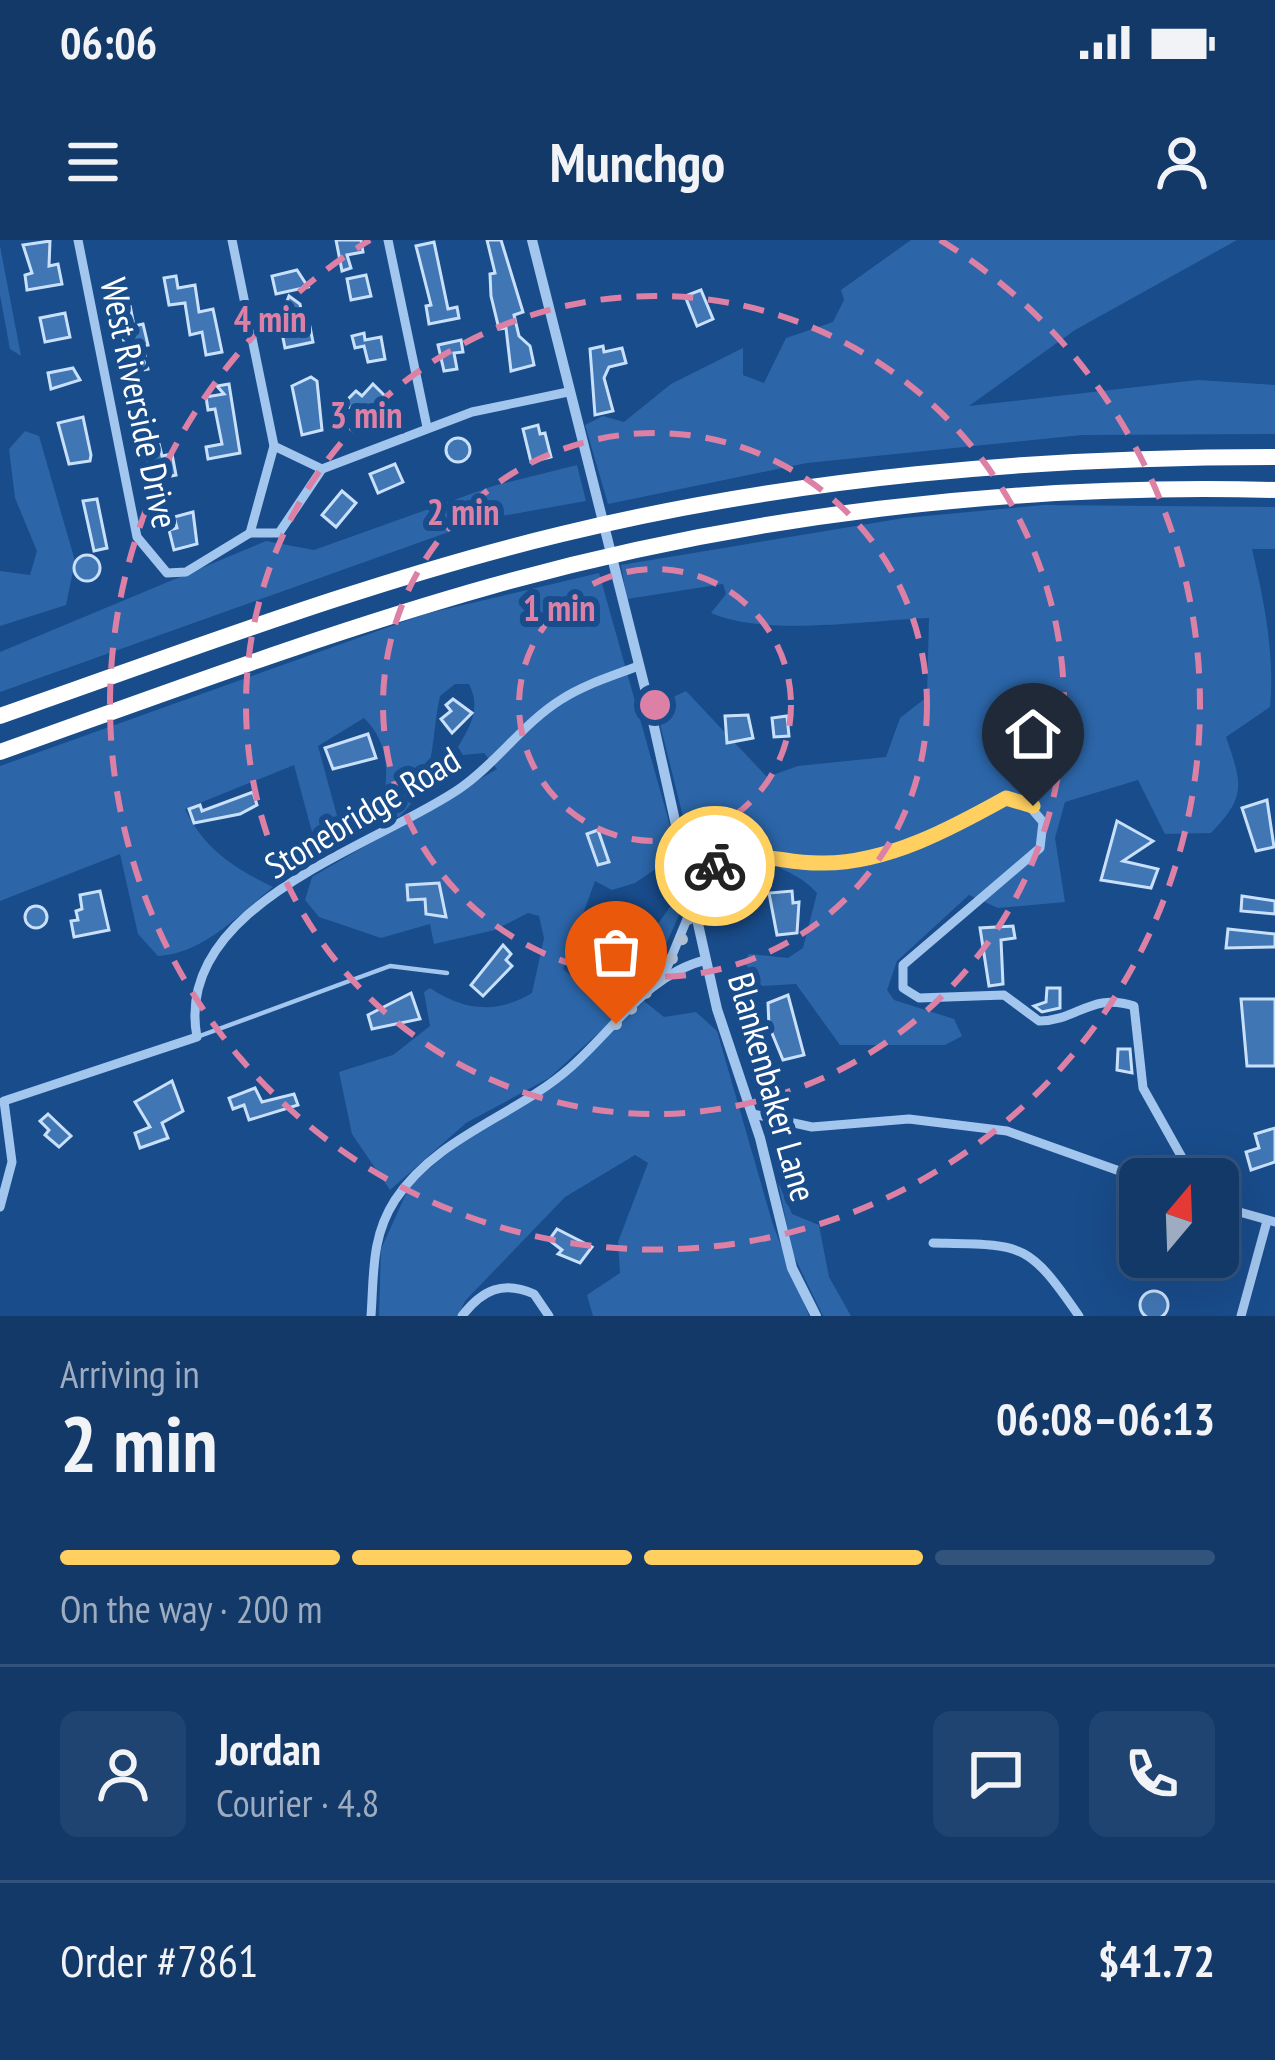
<!DOCTYPE html>
<html lang="en">
<head>
<meta charset="utf-8">
<style>
  :root { --surface:#133968; --page:#204471; --text:#f1f3f6; --muted:#9dacc0; --line:#32537c; --accent:#ffd060 }
  body { margin:0; font-family:"PT Sans Narrow",sans-serif; background:var(--page); color:var(--text); height:100vh; display:flex; flex-direction:column; font-size:45px; white-space:nowrap }
  * { box-sizing:border-box; margin:0 }
  p { font-size:39px; color:var(--muted) }
  .icon { flex:none; width:66px; height:66px; fill:none; stroke:currentColor; stroke-width:2; stroke-linecap:round; stroke-linejoin:round }
  .map { position:relative; height:1076px; overflow:hidden }
  .details { display:flex; flex-direction:column; background:var(--surface); flex:1 }
  .details>* { flex:none }
  .needle { width:78px; rotate:19deg }
  .buttons { position:absolute; left:1119px; top:918px; display:grid; gap:24px }
  .buttons a { display:grid; place-items:center; width:120px; height:120px; border-radius:18px; background:var(--surface); box-shadow:0 12px 48px #0002,0 0 0 3px var(--line); font-size:60px }
  .pin { position:absolute; display:grid; place-items:center; width:102px; height:102px; color:#fff; margin:-123px -51px; border-radius:50% 50% 50% 0; rotate:-45deg; box-shadow:0 0 12px #0007 }
  .pin .icon { rotate:45deg }
  .courier { position:absolute; display:grid; place-items:center; width:120px; height:120px; margin:-60px; border:9px solid #ffd060; border-radius:50%; background:#fff; color:#222; box-shadow:0 3px 15px #0007 }
  .head em { font-style:normal; font-weight:600 }
  .head div { display:flex; flex-direction:column-reverse }
  .head { display:flex; align-items:center; justify-content:space-between; height:204px; padding:0 60px }
  h1 { font-size:78px; font-weight:600; line-height:90px }
  .bar { display:grid; grid-template-columns:repeat(4,1fr); gap:18px 12px; align-content:center; height:144px; padding:0 60px }
  .bar i { height:15px; border-radius:9px; background:var(--line) }
  .bar .on { background:var(--accent) }
  .bar p { grid-column:span 4 }
  .line { display:flex; align-items:center; gap:30px; padding:0 60px; border-top:3px solid var(--line) }
  .line div { flex:1 }
  .round { display:grid; place-items:center; flex:none; width:126px; height:126px; border-radius:18px; background:var(--page) }
  .status { display:flex; justify-content:space-between; align-items:center; height:84px; padding:0 60px; background:var(--surface); direction:ltr }
  .status svg { height:33px; fill:currentColor }
  header { display:flex; justify-content:space-between; align-items:center; height:156px; padding:0 60px; background:var(--surface); font-size:54px; font-weight:600 }
  .map>svg:first-child { display:block }
</style>
</head>
<body>
<div class="status"><b>06:06</b><svg viewBox="0 0 49 12"><path d="M0 12V9h3v3zM5 12V6h3v6zM10 12V3h3v9zM15 12V0h3v12zM26 1h20v11H26zM47 4h2v5h-2z"/></svg></div>
<header><svg class="icon" aria-label="menu" viewBox="0 0 24 24"><path d="M4 6h16M4 12h16M4 18h16"/></svg>Munchgo<svg class="icon" aria-label="person" viewBox="0 0 24 24"><circle cx="12" cy="8" r="4"/><path d="M4 21q1-7 8-7t8 7"/></svg></header>
<div class="map">
<svg width="1275" height="1076" viewBox="0 0 1275 1076">
  <rect width="100%" height="100%" fill="#194c8b"/>
  <g fill="#2c66a9">
    <polygon points="911,0 1237,0 1075,90 969,166 1198,140 1275,145 1275,194 1082,195 807,223 608,264 585,185 603,176 624,182 671,144 743,108 743,135 764,143 786,98 833,82 844,60 841,50"/>
    <polygon points="0,6 21,116 10,109 0,55"/>
    <polygon points="25,191 39,196 75,321 66,365 0,386 0,331 30,335 37,311 15,258 9,209"/>
    <polygon points="577,225 586,261 485,279 0,452 0,412 266,301 314,310 493,246"/>
    <path d="M1044,265L1275,267V309H1252C1264,361 1275,414 1270,467L1226,497C1242,544 1247,556 1211,593L1165,594L1138,540L1065,562L1055,598L1065,662L998,668L969,655L897,721L887,750L894,760L954,779L962,796L945,805H840L796,744L761,746L744,722L749,714L788,718L803,708L817,653C796,629 769,628 746,606L717,608L693,617L658,476L665,461L686,451L767,537L798,526L886,517L900,478L927,457L929,378C869,380 766,397 711,373L726,354L723,344L627,359L621,325L904,278Z"/>
    <path d="M599,333L678,614L635,643L612,650L595,641L563,729C579,742 591,755 612,748L672,664L680,673L655,729L616,777L549,838L466,883L390,950L352,894L339,832L393,815L430,786L424,752L430,748C464,771 497,774 532,753L544,698L539,676L528,673L495,690L434,704L430,684L381,698L319,677L305,660L312,637L497,529L484,513L463,515L458,507C471,485 481,468 469,444H455L440,456C430,500 438,541 399,577H389L382,564C390,533 388,501 364,478L318,506L340,587L333,609H324L312,592L294,525L185,569C204,609 234,628 273,647C238,675 205,713 158,716L138,694L120,614L0,661V526L425,374Z"/>
    <polygon points="644,761 664,777 696,772 717,791 773,985 809,1076 593,1076 587,1055 620,1033 618,1002 648,923 635,915 565,957 465,1061 458,1076 379,1076 381,1009 410,945 455,907 568,834"/>
    <polygon points="778,942 792,974 819,985 829,1037 851,1076 823,1076 793,1014"/>
  </g>
  <g fill="#4176b4" stroke="#c9e0fa" stroke-width="3">
    <polygon points="336,0 361,0 363,12 347,15 351,28 342,31"/>
    <polygon points="487,0 501,0 523,72 514,75 519,96 530,106 534,125 511,131 506,88 499,89 491,56 490,34 495,33"/>
    <polygon points="50,1 49,26 58,24 62,44 27,50 25,35 32,33 23,5"/>
    <polygon points="434,2 448,69 457,67 459,78 429,84 426,66 431,65 416,6"/>
    <polygon points="297,30 308,47 276,54 272,36"/>
    <polygon points="366,35 371,56 351,60 347,39"/>
    <polygon points="176,36 178,48 195,45 199,72 213,69 222,112 206,115 202,92 190,95 185,63 169,65 164,38"/>
    <polygon points="701,50 713,79 697,86 685,56"/>
    <polygon points="289,56 300,64 303,83 309,82 313,102 285,108 281,88 297,84 282,75"/>
    <polygon points="129,60 134,86 143,84 148,105 143,106 148,129 133,132 113,64"/>
    <polygon points="65,73 70,97 45,102 40,78"/>
    <polygon points="364,93 365,100 381,97 385,119 368,122 364,106 355,108 352,96"/>
    <polygon points="461,100 463,112 454,113 457,129 444,131 438,105"/>
    <polygon points="603,106 604,112 622,108 626,123 609,127 604,138 613,171 595,175 590,109"/>
    <polygon points="73,128 80,140 51,149 48,133"/>
    <polygon points="311,137 317,141 322,190 302,195 292,146"/>
    <polygon points="229,144 240,213 208,219 206,207 222,204 215,169 208,170 206,157 224,154 217,146"/>
    <polygon points="373,144 387,158 366,180 352,167 339,168 356,151 362,156"/>
    <polygon points="83,177 91,215 90,221 69,224 58,183"/>
    <polygon points="538,185 540,194 545,193 551,217 531,222 523,189"/>
    <polygon points="156,191 162,216 172,214 176,235 157,239 154,226 149,227 141,194"/>
    <circle cx="458" cy="210" r="12"/>
    <polygon points="395,224 403,242 378,253 370,234"/>
    <polygon points="342,251 356,263 336,287 322,275"/>
    <polygon points="97,259 107,308 94,311 83,261"/>
    <polygon points="193,272 197,304 174,310 169,290 177,288 174,277"/>
    <circle cx="87" cy="328" r="13"/>
    <polygon points="453,459 472,473 452,493 441,479 451,471 446,465"/>
    <polygon points="748,475 753,498 727,503 725,476"/>
    <polygon points="787,476 789,496 774,497 772,478"/>
    <polygon points="368,494 376,518 333,529 325,508"/>
    <polygon points="253,552 257,565 240,574 194,583 189,569 200,565 202,571"/>
    <polygon points="1267,560 1274,607 1256,611 1242,568"/>
    <polygon points="1117,581 1153,601 1123,621 1158,629 1151,648 1101,640"/>
    <polygon points="598,590 609,622 598,625 587,594"/>
    <polygon points="439,643 446,677 426,674 425,659 408,660 407,645"/>
    <polygon points="100,651 109,690 74,697 71,681 78,680 76,671 82,669 80,655"/>
    <polygon points="792,651 793,663 799,662 797,693 777,695 769,653"/>
    <polygon points="1242,656 1275,661 1275,674 1241,671"/>
    <circle cx="36" cy="677" r="11"/>
    <polygon points="611,669 623,683 609,719 596,714 601,670"/>
    <polygon points="1013,686 1015,698 1001,700 1003,744 989,746 980,688"/>
    <polygon points="1228,689 1275,694 1275,707 1226,708"/>
    <polygon points="503,705 511,714 506,720 512,726 483,756 471,745"/>
    <polygon points="1047,748 1060,748 1060,768 1042,772 1034,766 1046,762"/>
    <polygon points="411,753 420,779 372,789 368,775"/>
    <polygon points="788,755 804,815 783,820 769,786 768,763"/>
    <polygon points="1241,759 1275,759 1275,826 1247,826"/>
    <polygon points="1118,809 1130,809 1132,833 1117,830"/>
    <polygon points="172,841 183,871 162,883 168,898 140,908 135,893 150,887 135,862"/>
    <polygon points="255,848 262,862 294,854 298,865 249,880 244,865 233,869 229,858"/>
    <polygon points="48,874 71,896 59,907 45,895 49,890 40,881"/>
    <polygon points="1275,888 1275,922 1251,930 1246,912 1259,908 1255,894"/>
    <polygon points="557,989 592,1007 580,1023 558,1014 562,1010 549,1000"/>
    <circle cx="1154" cy="1065" r="14"/>
  </g>
  <g fill="none" stroke-linecap="round" stroke-linejoin="round">
    <polyline stroke="#a3c6ee" stroke-width="4.5" points="197,797 390,726 447,733"/>
    <g stroke="#a3c6ee" stroke-width="9">
      <polyline points="78,0 137,297 167,333 186,332 250,293 279,293 322,229 472,172 568,152"/>
      <polyline points="232,0 274,206 250,293"/>
      <polyline points="388,0 427,187"/>
      <polyline points="274,206 322,229"/>
      <path d="M689,635L754,614L829,624L900,608L944,592L1006,558L1025,561L1043,582L1040,608L903,725V748L919,758L1004,755L1039,781C1077,781 1091,752 1134,766L1143,848L1194,939"/>
      <polyline points="664,735 694,662"/>
      <polyline points="753,874 812,887 909,879 1007,891 1142,939"/>
      <polyline points="1218,966 1275,982"/>
      <path d="M0,967L12,922L4,861L197,797C172,665 374,607 459,549C497,523 523,483 562,459C585,444 613,436 638,426"/>
      <path d="M933,1003C1024,1005 1027,1001 1079,1076"/>
      <path d="M371,1076C374,1034 371,997 395,960C437,896 516,876 571,827C613,790 649,733 706,720"/>
      <path d="M462,1076C482,1050 503,1040 534,1054L549,1076"/>
      <polyline points="1241,1076 1267,981"/>
    </g>
    <polyline stroke="#a3c6ee" stroke-width="10" points="532,0 649,464 717,769 760,898 792,1028 816,1076"/>
    <g stroke="#fff" stroke-width="16">
      <path d="M0,476C186,411 371,340 562,294C797,237 1034,217 1275,217"/>
      <path d="M0,512C163,454 325,393 492,346C744,275 1013,243 1275,250"/>
    </g>
  </g>
  <g fill="none" stroke-linecap="round" stroke-linejoin="round">
    <path stroke="#aec0d6" stroke-width="12" stroke-dasharray="0 21.6" d="M616,784C656,744 702,697 689,635L715,626"/>
    <path stroke="#ffd060" stroke-width="15" d="M715,626C772,608 774,624 824,623C888,623 952,588 1006,558L1033,566"/>
  </g>
  <g fill="none" stroke="#dd80a5" stroke-width="6" stroke-dasharray="21 15">
    <circle cx="655" cy="465" r="136"/>
    <circle cx="655" cy="465" r="272"/>
    <circle cx="655" cy="465" r="409"/>
    <path d="M940 0A545 545 0 1 1 370 0"/>
  </g>
  <g text-anchor="middle" dominant-baseline="central" stroke-width="12" stroke-linejoin="round" paint-order="stroke">
    <g font-size="36" fill="#fff" stroke="#194c8b">
      <text transform="translate(140 163) rotate(78)">West Riverside Drive</text>
      <text transform="translate(362 572) rotate(-31)">Stonebridge Road</text>
      <text transform="translate(773 847) rotate(74)">Blankenbaker Lane</text>
    </g>
  </g>
  <circle cx="655" cy="465" r="18" fill="#dd80a5" stroke="#194c8b" stroke-width="6"/>
  <g font-size="36" text-anchor="middle" font-weight="bold" fill="#dd80a5" stroke="#194c8b" stroke-width="12" stroke-linejoin="round" paint-order="stroke">
    <text x="270" y="92">4 min</text>
    <text x="366" y="188">3 min</text>
    <text x="463" y="285">2 min</text>
    <text x="559" y="381">1 min</text>
  </g>
</svg>
<div class="buttons">
<a><svg class="needle" viewBox="-14 -14 28 28"><path d="M0-13l5 13h-10z" fill="#e53935"/><path d="M0 13l5-13h-10z" fill="#9dacc0"/></svg></a>
</div>
<div class="pin" style="left:616px;top:784px;background:#ea580c"><svg class="icon" aria-label="bag" viewBox="0 0 24 24"><path d="M5 8h14l-1 12H6zM9 8a3 3 0 0 1 6 0"/></svg></div>
<div class="pin" style="left:1033px;top:566px;background:#1f2937"><svg class="icon" aria-label="home" viewBox="0 0 24 24"><path d="M3 11l9-7 9 7M6 9v11h12V9"/></svg></div>
<div class="courier" style="left:715px;top:626px"><svg class="icon" aria-label="bike" viewBox="0 0 24 24"><circle cx="6" cy="16" r="4"/><circle cx="18" cy="16" r="4"/><path d="M6 16l4-8h5l3 8M10 8l3 8H6M13 5h3"/></svg></div>
</div>
<section class="details">
<div class="head"><div><h1>2 min</h1><p>Arriving in</p></div><em>06:08–06:13</em></div>
<div class="bar"><i class="on"></i><i class="on"></i><i class="on"></i><i></i><p>On the way · 200 m</p></div>
<div class="line" style="height:216px"><a class="round"><svg class="icon" aria-label="person" viewBox="0 0 24 24"><circle cx="12" cy="8" r="4"/><path d="M4 21q1-7 8-7t8 7"/></svg></a><div><b>Jordan</b><p>Courier · 4.8</p></div><a class="round"><svg class="icon" aria-label="chat" viewBox="0 0 24 24"><path d="M4 5h16v11H9l-5 4z"/></svg></a><a class="round"><svg class="icon" aria-label="phone" viewBox="0 0 24 24"><path d="M5 4h4l2 5-3 2q2 4 5 5l2-3 5 2v4C11 20 4 13 5 4z"/></svg></a></div>
<div class="line" style="height:156px"><div>Order #7861</div><b>$41.72</b></div>
</section>
</body>
</html>
